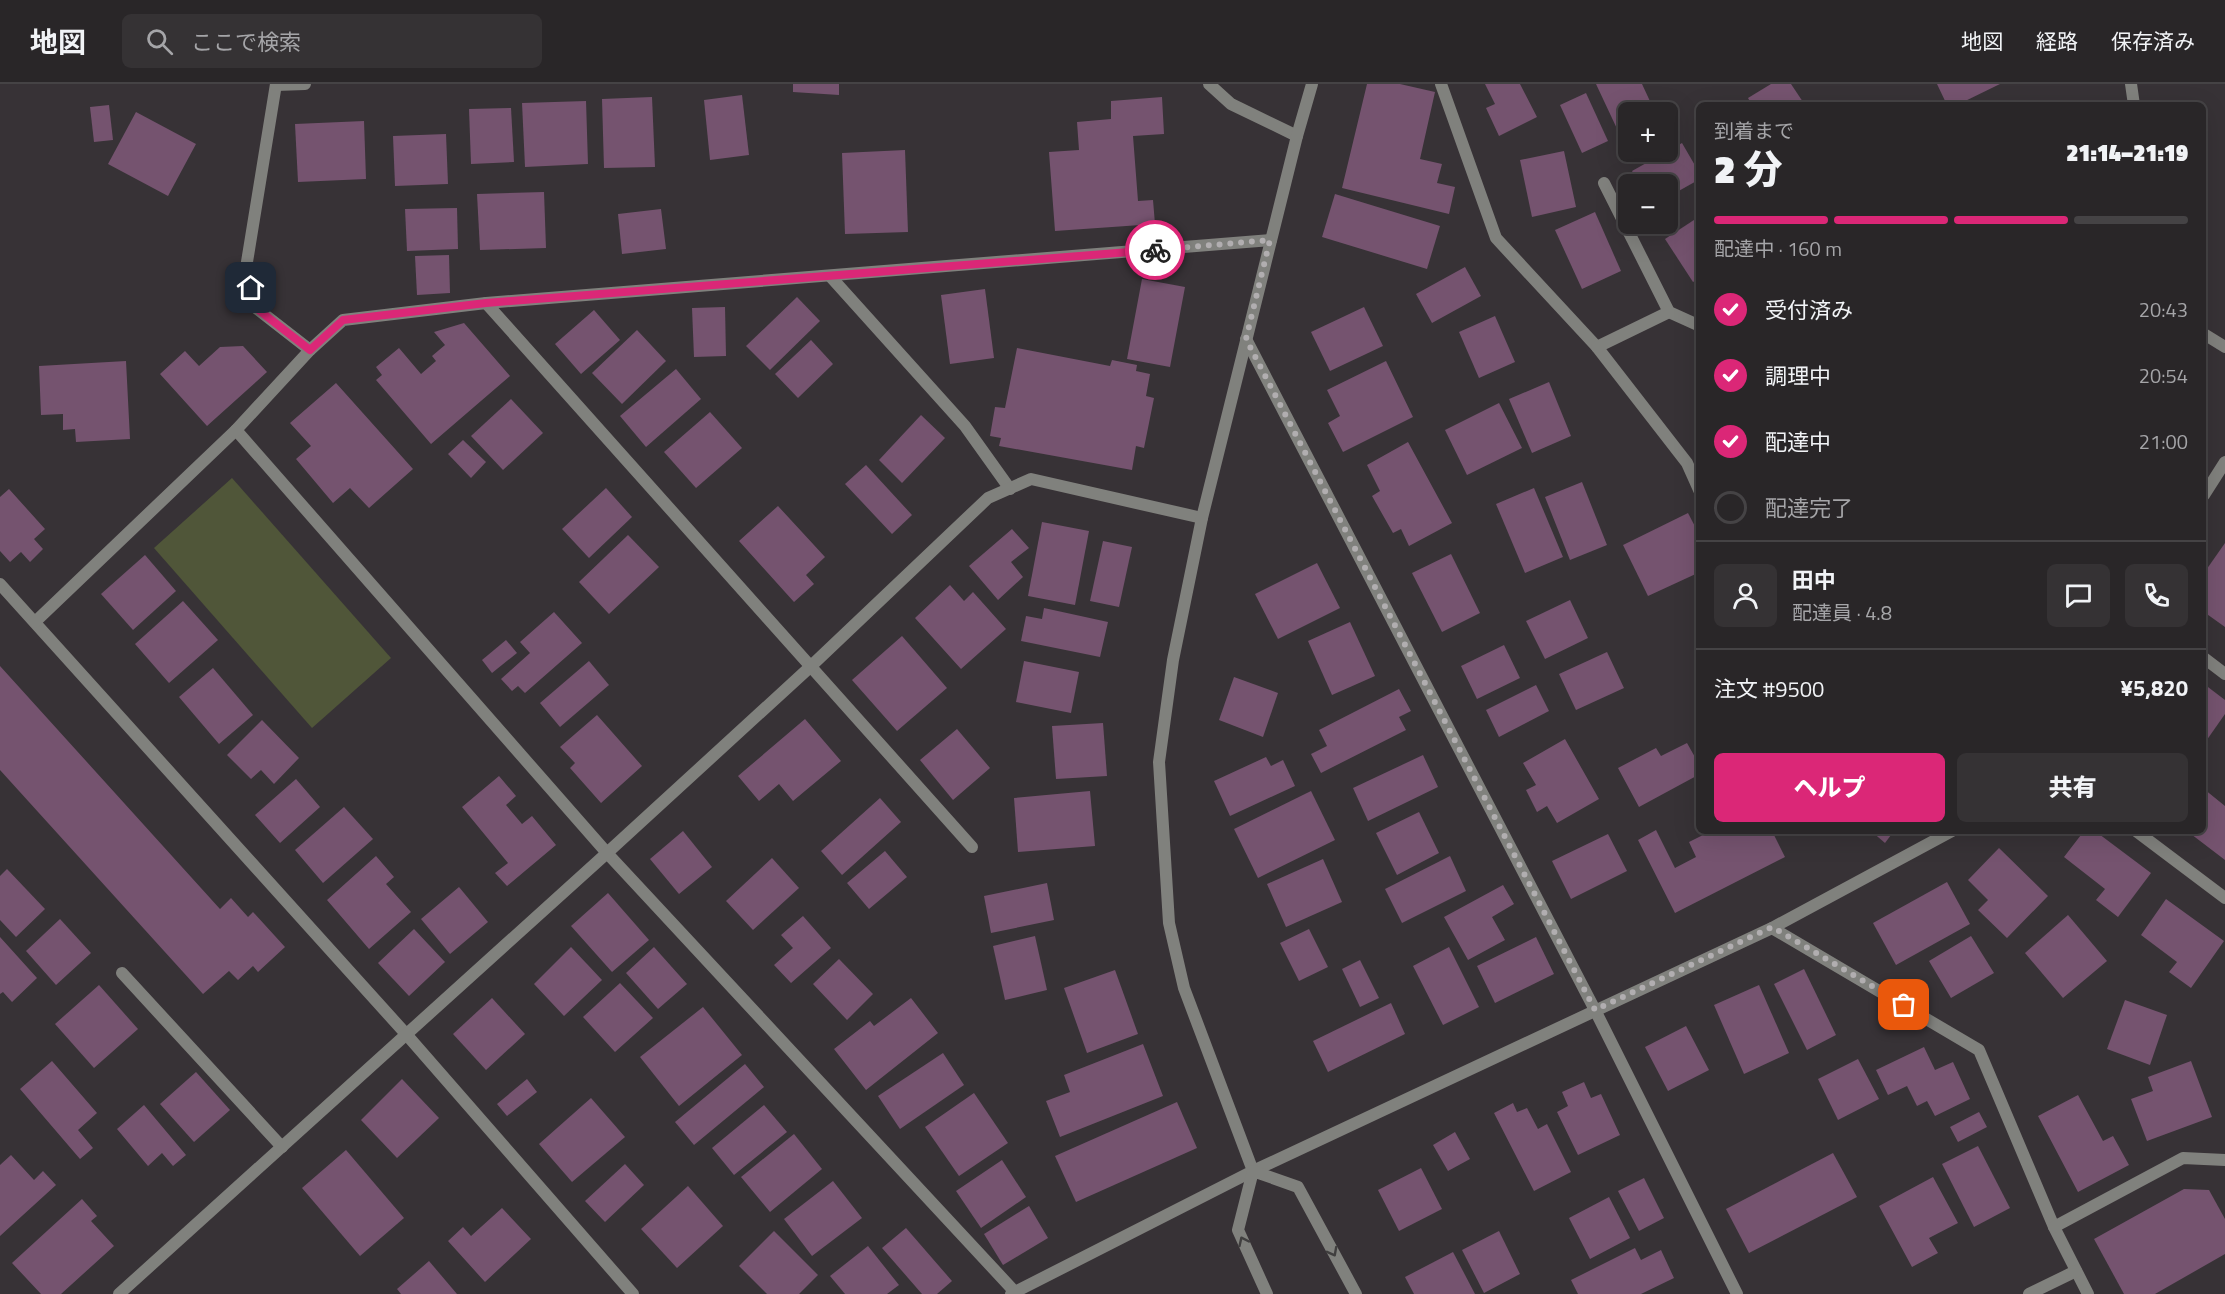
<!DOCTYPE html>
<html lang="ja">
<head>
<meta charset="utf-8">
<style>
  :root { --surface:#292628; --page:#353234; --text:#f1f3f6; --muted:#a5a5a8; --line:#454345; --accent:#db2777 }
  body { margin:0; font-family:"Titillium Web","Noto Sans JP",sans-serif; background:var(--page); color:var(--text); height:100vh; display:flex; flex-direction:column; font-size:22px; white-space:nowrap }
  * { box-sizing:border-box; margin:0 }
  p { font-size:20px; color:var(--muted) }
  .icon { flex:none; width:33px; height:33px; fill:none; stroke:currentColor; stroke-width:2; stroke-linecap:round; stroke-linejoin:round }
  .map { position:relative; flex:1; overflow:hidden }
  .details { position:absolute; left:1696px; top:18px; width:510px; height:732px; display:flex; flex-direction:column; background:var(--surface); border-radius:9px; box-shadow:0 6px 24px #0002,0 0 0 2px var(--line) }
  .details>* { flex:none }
  .tools { position:absolute; left:1618px; top:18px; display:grid; gap:12px }
  .tools a { display:grid; place-items:center; width:60px; height:60px; border-radius:9px; background:var(--surface); box-shadow:0 6px 24px #0002,0 0 0 2px var(--line); font-size:30px }
  .pin { position:absolute; display:grid; place-items:center; width:51px; height:51px; color:#fff; margin:-26px; border-radius:12px; box-shadow:0 3px 9px #0006 }
  .courier { position:absolute; display:grid; place-items:center; width:60px; height:60px; margin:-30px; border:4px solid #db2777; border-radius:50%; background:#fff; color:#222; box-shadow:0 2px 8px #0007 }
  .head em { font-style:normal; font-weight:800 }
  .head div { display:flex; flex-direction:column-reverse }
  .head { display:flex; align-items:center; justify-content:space-between; height:102px; padding:0 18px }
  h1 { font-size:39px; font-weight:800; line-height:45px }
  .bar { display:grid; grid-template-columns:repeat(4,1fr); gap:9px 6px; align-content:center; height:72px; padding:0 18px }
  .bar i { height:8px; border-radius:4px; background:var(--line) }
  .bar .on { background:var(--accent) }
  .bar p { grid-column:span 4 }
  .line { display:flex; align-items:center; gap:15px; padding:0 18px; border-top:2px solid var(--line) }
  .line div { flex:1 }
  .round { display:grid; place-items:center; flex:none; width:63px; height:63px; border-radius:9px; background:var(--page) }
  ol { padding:0 18px; list-style:none }
  li { display:flex; align-items:center; gap:18px; height:66px }
  li p { margin-inline-start:auto }
  li .icon { padding:6px; border-radius:50%; background:var(--accent); color:#fff; stroke-width:4 }
  li:last-child { color:var(--muted) }
  li i { width:33px; height:33px; border:3px solid var(--line); border-radius:50% }
  .cta { display:flex; gap:12px; margin-top:auto; padding:12px 18px }
  .cta a { flex:1; height:69px; border-radius:9px; background:var(--accent); color:#fff; font-size:24px; font-weight:800; line-height:69px; text-align:center }
  .cta a+a { background:var(--page); color:var(--text) }
  header { display:flex; align-items:center; gap:36px; box-sizing:border-box; height:84px; padding:0 30px; background:var(--surface); border-bottom:2px solid var(--line) }
  header strong { font-size:28px }
  nav { display:flex; gap:33px; margin-inline-start:auto; font-size:21px }
  .search { width:420px; height:54px; background:var(--page); display:flex; align-items:center; gap:15px; box-sizing:border-box; padding:0 21px; border-radius:9px; color:var(--muted); font-size:22px }
  .map>svg:first-child { display:block }
</style>
</head>
<body>
<header>
<strong>地図</strong>
<div class="search"><svg class="icon" aria-label="search" viewBox="0 0 24 24"><circle cx="10" cy="10" r="6"/><path d="M15 15l6 6"/></svg>ここで検索</div>
<nav><a>地図</a><a>経路</a><a>保存済み</a></nav>
</header>
<div class="map">
<svg width="2225" height="1210" viewBox="0 0 2225 1210">
  <rect width="100%" height="100%" fill="#373236"/>
  <polygon fill="#505639" points="232,394 391,574 312,644 154,464"/>
  <g fill="#75536f">
    <polygon points="793,0 839,0 839,11 793,8"/>
    <polygon points="1367,0 1400,0 1435,8 1420,75 1442,80 1437,99 1455,103 1449,130 1342,104"/>
    <polygon points="1485,0 1520,0 1537,33 1499,52 1486,24 1495,20"/>
    <polygon points="1596,0 1642,0 1655,28 1629,28 1629,45 1619,49"/>
    <polygon points="1771,0 1791,0 1805,21 1752,21 1748,14"/>
    <polygon points="1937,0 2000,0 1957,21 1947,21"/>
    <polygon points="1586,9 1608,57 1582,69 1560,21"/>
    <polygon points="742,11 749,71 710,76 704,16"/>
    <polygon points="652,13 655,83 604,84 602,15"/>
    <polygon points="1162,13 1164,50 1133,52 1138,117 1153,116 1155,140 1055,147 1049,68 1079,66 1077,38 1111,35 1111,17"/>
    <polygon points="586,17 588,80 525,83 522,19"/>
    <polygon points="109,21 113,56 94,58 90,23"/>
    <polygon points="511,24 514,78 471,80 469,25"/>
    <polygon points="136,28 196,60 168,112 108,80"/>
    <polygon points="364,37 366,95 298,98 295,40"/>
    <polygon points="446,50 448,100 395,102 393,52"/>
    <polygon points="1682,59 1700,90 1700,95 1668,113 1668,100 1639,100 1632,87"/>
    <polygon points="905,66 908,148 845,150 842,69"/>
    <polygon points="1564,67 1576,123 1532,133 1520,76"/>
    <polygon points="544,108 546,164 480,166 477,110"/>
    <polygon points="1335,110 1440,142 1427,185 1322,153"/>
    <polygon points="457,124 458,165 407,167 405,125"/>
    <polygon points="661,125 666,165 622,170 618,130"/>
    <polygon points="1595,128 1621,187 1582,205 1555,146"/>
    <polygon points="1700,132 1700,194 1693,198 1665,155"/>
    <polygon points="449,171 450,209 417,211 415,172"/>
    <polygon points="1465,183 1481,212 1432,239 1416,210"/>
    <polygon points="1142,195 1185,203 1170,283 1127,275"/>
    <polygon points="985,205 994,274 950,280 941,211"/>
    <polygon points="797,213 820,237 770,286 746,262"/>
    <polygon points="725,223 726,272 694,273 692,224"/>
    <polygon points="1364,223 1383,262 1330,287 1311,248"/>
    <polygon points="594,226 620,256 581,290 555,260"/>
    <polygon points="1495,232 1515,278 1479,294 1459,248"/>
    <polygon points="464,239 510,292 431,360 376,296 382,291 376,283 399,264 421,290 436,277 432,272 445,261 434,248"/>
    <polygon points="637,246 666,277 622,320 592,289"/>
    <polygon points="811,256 833,280 798,314 775,290"/>
    <polygon points="243,262 267,288 207,342 160,290 185,267 199,282 220,263"/>
    <polygon points="1017,264 1110,282 1112,276 1137,281 1136,287 1150,290 1146,312 1154,314 1144,364 1136,362 1132,386 999,362 1001,354 990,352 995,323 1005,324"/>
    <polygon points="126,277 130,355 76,358 75,345 63,346 63,330 41,331 39,282"/>
    <polygon points="1386,277 1413,333 1343,368 1328,339 1340,332 1327,306"/>
    <polygon points="676,285 701,315 646,363 620,332"/>
    <polygon points="1549,298 1571,352 1532,369 1509,315"/>
    <polygon points="336,299 413,385 369,424 350,404 333,419 296,375 311,362 290,339"/>
    <polygon points="511,315 543,349 503,386 471,352"/>
    <polygon points="1499,319 1522,364 1467,391 1445,346"/>
    <polygon points="710,328 742,364 696,404 664,368"/>
    <polygon points="921,331 945,354 902,399 879,376"/>
    <polygon points="463,356 486,378 471,394 448,370"/>
    <polygon points="1408,358 1452,439 1409,462 1401,445 1393,449 1372,412 1380,407 1367,381"/>
    <polygon points="866,381 912,431 892,450 845,400"/>
    <polygon points="1582,398 1607,461 1570,476 1545,413"/>
    <polygon points="606,404 632,433 589,474 562,445"/>
    <polygon points="1534,404 1563,473 1525,489 1496,420"/>
    <polygon points="9,405 45,445 34,455 43,465 30,478 21,468 10,478 0,467 0,413"/>
    <polygon points="778,422 825,473 806,491 814,500 794,518 739,457"/>
    <polygon points="1688,429 1700,452 1700,488 1648,512 1623,461"/>
    <polygon points="1042,438 1089,447 1075,521 1028,512"/>
    <polygon points="1012,445 1029,464 1011,478 1023,493 998,516 969,482"/>
    <polygon points="628,451 659,483 609,530 579,498"/>
    <polygon points="1103,457 1132,463 1119,523 1090,517"/>
    <polygon points="2225,459 2225,543 2204,528 2204,489"/>
    <polygon points="1451,470 1480,529 1442,548 1412,489"/>
    <polygon points="145,471 176,507 133,546 101,510"/>
    <polygon points="1317,479 1340,524 1278,555 1255,510"/>
    <polygon points="950,501 964,517 973,508 1006,545 961,585 915,534"/>
    <polygon points="1570,516 1588,554 1545,575 1526,537"/>
    <polygon points="183,517 218,556 169,599 135,560"/>
    <polygon points="1044,524 1108,538 1100,573 1021,557 1026,532 1042,535"/>
    <polygon points="554,528 582,559 525,609 518,602 512,607 501,595 530,569 520,558"/>
    <polygon points="1350,538 1375,592 1332,611 1308,557"/>
    <polygon points="902,552 947,604 897,647 852,596"/>
    <polygon points="506,556 517,569 492,589 482,576"/>
    <polygon points="1504,561 1520,594 1477,615 1461,582"/>
    <polygon points="1607,568 1624,604 1576,626 1559,590"/>
    <polygon points="589,577 609,601 560,643 540,619"/>
    <polygon points="1024,577 1079,588 1071,629 1016,618"/>
    <polygon points="0,582 220,825 231,814 248,833 253,828 285,863 258,888 253,882 238,896 229,887 203,910 0,686"/>
    <polygon points="213,584 253,631 219,660 179,613"/>
    <polygon points="1234,593 1278,609 1263,653 1219,636"/>
    <polygon points="2204,600 2225,616 2225,630 2204,660"/>
    <polygon points="1536,601 1549,627 1499,653 1486,626"/>
    <polygon points="1399,605 1411,627 1399,633 1406,646 1321,689 1311,670 1327,662 1319,646"/>
    <polygon points="597,631 642,682 601,719 570,684 575,679 560,663"/>
    <polygon points="805,635 841,677 793,717 779,700 759,717 738,692"/>
    <polygon points="262,636 299,674 274,700 261,686 251,695 227,671"/>
    <polygon points="1103,639 1107,692 1056,695 1052,642"/>
    <polygon points="957,645 990,684 953,716 920,676"/>
    <polygon points="1565,655 1599,715 1557,739 1547,722 1537,728 1526,706 1536,701 1523,679"/>
    <polygon points="1687,659 1700,682 1700,690 1639,723 1618,684 1656,664 1661,672"/>
    <polygon points="1423,671 1438,703 1368,737 1353,704"/>
    <polygon points="1266,673 1271,682 1283,676 1295,702 1230,732 1214,697"/>
    <polygon points="499,692 516,712 506,721 522,740 532,732 556,761 507,802 495,789 508,779 462,723"/>
    <polygon points="296,695 320,723 280,759 255,731"/>
    <polygon points="2204,705 2225,722 2225,776 2187,747 2204,747"/>
    <polygon points="1090,707 1095,762 1018,768 1014,714"/>
    <polygon points="1311,707 1335,756 1258,794 1234,745"/>
    <polygon points="880,714 901,738 842,791 821,767"/>
    <polygon points="344,723 373,755 323,799 295,766"/>
    <polygon points="1419,728 1439,769 1397,791 1376,749"/>
    <polygon points="1656,746 1675,784 1696,773 1689,758 1711,747 1772,747 1785,773 1675,829 1638,756"/>
    <polygon points="683,747 712,783 679,810 650,775"/>
    <polygon points="1871,747 1894,747 1885,759"/>
    <polygon points="2084,747 2095,747 2151,789 2118,833 2096,816 2105,805 2064,773"/>
    <polygon points="1608,750 1627,787 1571,815 1552,777"/>
    <polygon points="1999,764 2048,812 2007,854 1978,826 1988,816 1968,796"/>
    <polygon points="885,767 907,793 869,825 847,799"/>
    <polygon points="376,772 394,793 386,800 411,828 369,865 327,816"/>
    <polygon points="1450,772 1466,807 1402,839 1385,805"/>
    <polygon points="772,774 799,804 753,846 726,817"/>
    <polygon points="1323,775 1342,818 1286,843 1267,800"/>
    <polygon points="7,785 45,825 16,853 0,836 0,792"/>
    <polygon points="1947,798 1970,840 1896,881 1873,839"/>
    <polygon points="1047,799 1054,836 991,849 984,812"/>
    <polygon points="1503,801 1514,820 1492,833 1505,856 1468,876 1444,833"/>
    <polygon points="459,803 488,838 450,870 421,835"/>
    <polygon points="608,809 649,856 612,888 571,842"/>
    <polygon points="2166,815 2224,857 2191,904 2169,888 2177,878 2141,851"/>
    <polygon points="2068,831 2107,877 2063,914 2025,869"/>
    <polygon points="803,832 831,864 791,899 774,881 793,864 781,851"/>
    <polygon points="60,835 91,869 56,901 26,867"/>
    <polygon points="414,845 445,878 409,912 378,879"/>
    <polygon points="1309,845 1328,883 1299,897 1280,859"/>
    <polygon points="1035,852 1047,906 1005,916 993,862"/>
    <polygon points="1971,852 1994,889 1951,914 1929,877"/>
    <polygon points="0,853 37,894 12,918 3,908 0,910"/>
    <polygon points="1536,853 1554,890 1495,919 1477,882"/>
    <polygon points="571,863 602,896 564,932 534,900"/>
    <polygon points="654,863 687,900 658,925 626,889"/>
    <polygon points="1449,863 1479,923 1443,941 1413,882"/>
    <polygon points="839,875 873,910 847,936 813,900"/>
    <polygon points="1360,876 1379,914 1360,923 1342,885"/>
    <polygon points="1804,885 1836,951 1807,966 1774,900"/>
    <polygon points="1115,886 1138,950 1087,969 1064,904"/>
    <polygon points="620,899 653,934 615,968 583,933"/>
    <polygon points="99,901 138,945 94,984 55,940"/>
    <polygon points="1759,901 1789,969 1744,990 1714,921"/>
    <polygon points="492,914 525,950 486,986 453,950"/>
    <polygon points="911,914 938,949 866,1006 834,965 870,937 874,942"/>
    <polygon points="2125,916 2167,931 2150,981 2107,965"/>
    <polygon points="1391,919 1405,950 1328,988 1313,957"/>
    <polygon points="703,923 742,971 679,1022 640,973"/>
    <polygon points="1686,942 1709,986 1668,1007 1645,963"/>
    <polygon points="1143,960 1163,1012 1060,1053 1046,1017 1070,1008 1064,991"/>
    <polygon points="1924,963 1935,986 1953,978 1970,1015 1935,1032 1927,1017 1917,1022 1907,1002 1888,1011 1876,986"/>
    <polygon points="943,969 964,1001 900,1045 878,1012"/>
    <polygon points="1858,975 1879,1015 1838,1036 1818,995"/>
    <polygon points="52,977 97,1029 78,1046 93,1064 80,1075 20,1005"/>
    <polygon points="2191,977 2212,1033 2147,1057 2131,1015 2153,1007 2148,993"/>
    <polygon points="745,980 764,1003 694,1061 675,1038"/>
    <polygon points="196,988 230,1026 194,1058 160,1020"/>
    <polygon points="402,995 439,1034 397,1074 361,1036"/>
    <polygon points="527,995 537,1008 507,1032 497,1020"/>
    <polygon points="1584,998 1591,1014 1601,1010 1620,1051 1578,1071 1557,1028 1568,1022 1562,1008"/>
    <polygon points="974,1009 1008,1059 959,1092 925,1043"/>
    <polygon points="2078,1011 2103,1057 2113,1052 2129,1081 2078,1108 2038,1032"/>
    <polygon points="591,1014 625,1053 572,1098 539,1060"/>
    <polygon points="1177,1018 1197,1064 1076,1118 1055,1072"/>
    <polygon points="1513,1019 1517,1028 1527,1024 1538,1045 1547,1040 1571,1088 1534,1107 1494,1029"/>
    <polygon points="144,1021 186,1071 173,1082 162,1069 148,1082 117,1045"/>
    <polygon points="764,1021 787,1048 734,1091 712,1064"/>
    <polygon points="1979,1028 1987,1043 1958,1058 1950,1043"/>
    <polygon points="1455,1048 1470,1075 1448,1087 1433,1061"/>
    <polygon points="794,1050 822,1085 770,1128 741,1093"/>
    <polygon points="1978,1062 2010,1124 1974,1143 1942,1080"/>
    <polygon points="346,1066 404,1134 360,1172 302,1104"/>
    <polygon points="1833,1069 1857,1113 1749,1169 1726,1125"/>
    <polygon points="11,1071 34,1096 43,1087 56,1101 0,1152 0,1081"/>
    <polygon points="1002,1076 1026,1113 981,1144 956,1107"/>
    <polygon points="625,1080 644,1101 605,1138 585,1117"/>
    <polygon points="1421,1084 1442,1125 1399,1147 1378,1106"/>
    <polygon points="1933,1093 1958,1139 1929,1154 1938,1169 1912,1183 1879,1122"/>
    <polygon points="1644,1094 1664,1134 1639,1147 1618,1107"/>
    <polygon points="833,1097 862,1134 812,1172 784,1135"/>
    <polygon points="688,1102 723,1142 677,1184 641,1145"/>
    <polygon points="2184,1105 2209,1106 2225,1135 2225,1170 2155,1210 2124,1210 2094,1155"/>
    <polygon points="1609,1113 1630,1154 1590,1175 1569,1134"/>
    <polygon points="82,1115 97,1132 91,1137 114,1162 61,1210 41,1210 12,1179"/>
    <polygon points="1029,1122 1048,1154 1003,1181 984,1150"/>
    <polygon points="502,1124 531,1155 485,1198 448,1157 463,1143 471,1152"/>
    <polygon points="906,1144 952,1197 937,1210 922,1210 882,1164"/>
    <polygon points="774,1147 818,1191 799,1210 767,1210 739,1182"/>
    <polygon points="1499,1147 1520,1190 1484,1209 1462,1166"/>
    <polygon points="868,1162 899,1201 887,1210 845,1210 830,1192"/>
    <polygon points="1635,1164 1641,1176 1661,1166 1674,1194 1641,1210 1578,1210 1571,1196"/>
    <polygon points="1453,1168 1475,1210 1414,1210 1405,1193"/>
    <polygon points="429,1177 457,1210 401,1210 397,1205"/>
  </g>
  <g fill="none" stroke-linecap="round" stroke-linejoin="round">
    <g stroke="#80817d" stroke-width="12">
      <polyline points="830,192 965,342 1010,405"/>
      <polyline points="122,889 282,1063"/>
    </g>
    <g stroke="#80817d" stroke-width="12">
      <polyline points="276,0 246,184 256,224 310,266"/>
      <polyline points="1209,0 1231,20 1297,52"/>
      <polyline points="1441,0 1496,154 1597,263 1687,379 1700,408"/>
      <polyline points="2131,0 2134,21"/>
      <polyline points="276,1 305,0"/>
      <polyline points="1604,99 1669,228 1700,242"/>
      <polyline points="486,219 972,763"/>
      <polyline points="2204,250 2225,263"/>
      <polyline points="1246,255 1595,926 1737,1210"/>
      <polyline points="1597,263 1669,228"/>
      <polyline points="236,346 607,769 1015,1208"/>
      <polyline points="2204,411 2225,378"/>
      <polyline points="0,500 406,950 633,1210"/>
      <polyline points="35,538 236,346 310,266 343,236 486,219 1271,156"/>
      <polyline points="2204,574 2225,590"/>
      <polyline points="2136,747 2225,814"/>
      <polyline points="1772,844 1979,966 2054,1143 2088,1210"/>
      <polyline points="1253,1087 1772,844 1952,747"/>
      <polyline points="2054,1143 2183,1074 2225,1076"/>
      <polyline points="119,1210 607,769 809,584 988,414 1031,395 1202,434"/>
      <polyline points="2029,1210 2076,1187"/>
    </g>
    <g stroke="#80817d" stroke-width="12">
      <polyline points="1011,1210 1253,1087 1184,904 1169,839 1159,678 1173,576 1202,434 1297,52 1312,0"/>
      <polyline points="1267,1210 1238,1146 1253,1087 1298,1103 1356,1210"/>
    </g>
  </g>
  <defs><path id="oneway-chevron" d="M-2-3.5L2.5 0L-2 3.5" fill="none" stroke-width="1.6" stroke-linecap="round" stroke-linejoin="round" transform="scale(1.5)"/></defs>
  <g stroke="#403f3f">
    <use href="#oneway-chevron" transform="translate(1243 1157) rotate(-115)"/>
    <use href="#oneway-chevron" transform="translate(1333 1168) rotate(62)"/>
  </g>
  <g fill="none" stroke-linecap="round" stroke-linejoin="round">
    <polyline stroke="#b1aeb0" stroke-width="6" stroke-dasharray="0 10.8" points="1155,166 1270,156 1246,255 1595,926 1772,843 1904,921"/>
    <polyline stroke="#db2777" stroke-width="8" points="251,204 256,224 310,266 343,236 486,219 1155,166"/>
  </g>
</svg>
<div class="tools">
<a>+</a>
<a>−</a>
</div>
<div class="pin" style="left:1904px;top:921px;background:#ea580c"><svg class="icon" aria-label="bag" viewBox="0 0 24 24"><path d="M5 8h14l-1 12H6zM9 8a3 3 0 0 1 6 0"/></svg></div>
<div class="pin" style="left:251px;top:204px;background:#1f2937"><svg class="icon" aria-label="home" viewBox="0 0 24 24"><path d="M3 11l9-7 9 7M6 9v11h12V9"/></svg></div>
<div class="courier" style="left:1155px;top:166px"><svg class="icon" aria-label="bike" viewBox="0 0 24 24"><circle cx="6" cy="16" r="4"/><circle cx="18" cy="16" r="4"/><path d="M6 16l4-8h5l3 8M10 8l3 8H6M13 5h3"/></svg></div>
<section class="details">
<div class="head"><div><h1>2 分</h1><p>到着まで</p></div><em>21:14–21:19</em></div>
<div class="bar"><i class="on"></i><i class="on"></i><i class="on"></i><i></i><p>配達中 · 160 m</p></div>
<ol>
<li><svg class="icon" aria-label="check" viewBox="0 0 24 24"><path d="M5 12l5 5 9-10"/></svg>受付済み<p>20:43</p></li>
<li><svg class="icon" aria-label="check" viewBox="0 0 24 24"><path d="M5 12l5 5 9-10"/></svg>調理中<p>20:54</p></li>
<li><svg class="icon" aria-label="check" viewBox="0 0 24 24"><path d="M5 12l5 5 9-10"/></svg>配達中<p>21:00</p></li>
<li><i></i>配達完了</li>
</ol>
<div class="line" style="height:108px"><a class="round"><svg class="icon" aria-label="person" viewBox="0 0 24 24"><circle cx="12" cy="8" r="4"/><path d="M4 21q1-7 8-7t8 7"/></svg></a><div><b>田中</b><p>配達員 · 4.8</p></div><a class="round"><svg class="icon" aria-label="chat" viewBox="0 0 24 24"><path d="M4 5h16v11H9l-5 4z"/></svg></a><a class="round"><svg class="icon" aria-label="phone" viewBox="0 0 24 24"><path d="M5 4h4l2 5-3 2q2 4 5 5l2-3 5 2v4C11 20 4 13 5 4z"/></svg></a></div>
<div class="line" style="height:78px"><div>注文 #9500</div><b>¥5,820</b></div>
<div class="cta"><a>ヘルプ</a><a>共有</a></div>
</section>
</div>
</body>
</html>
